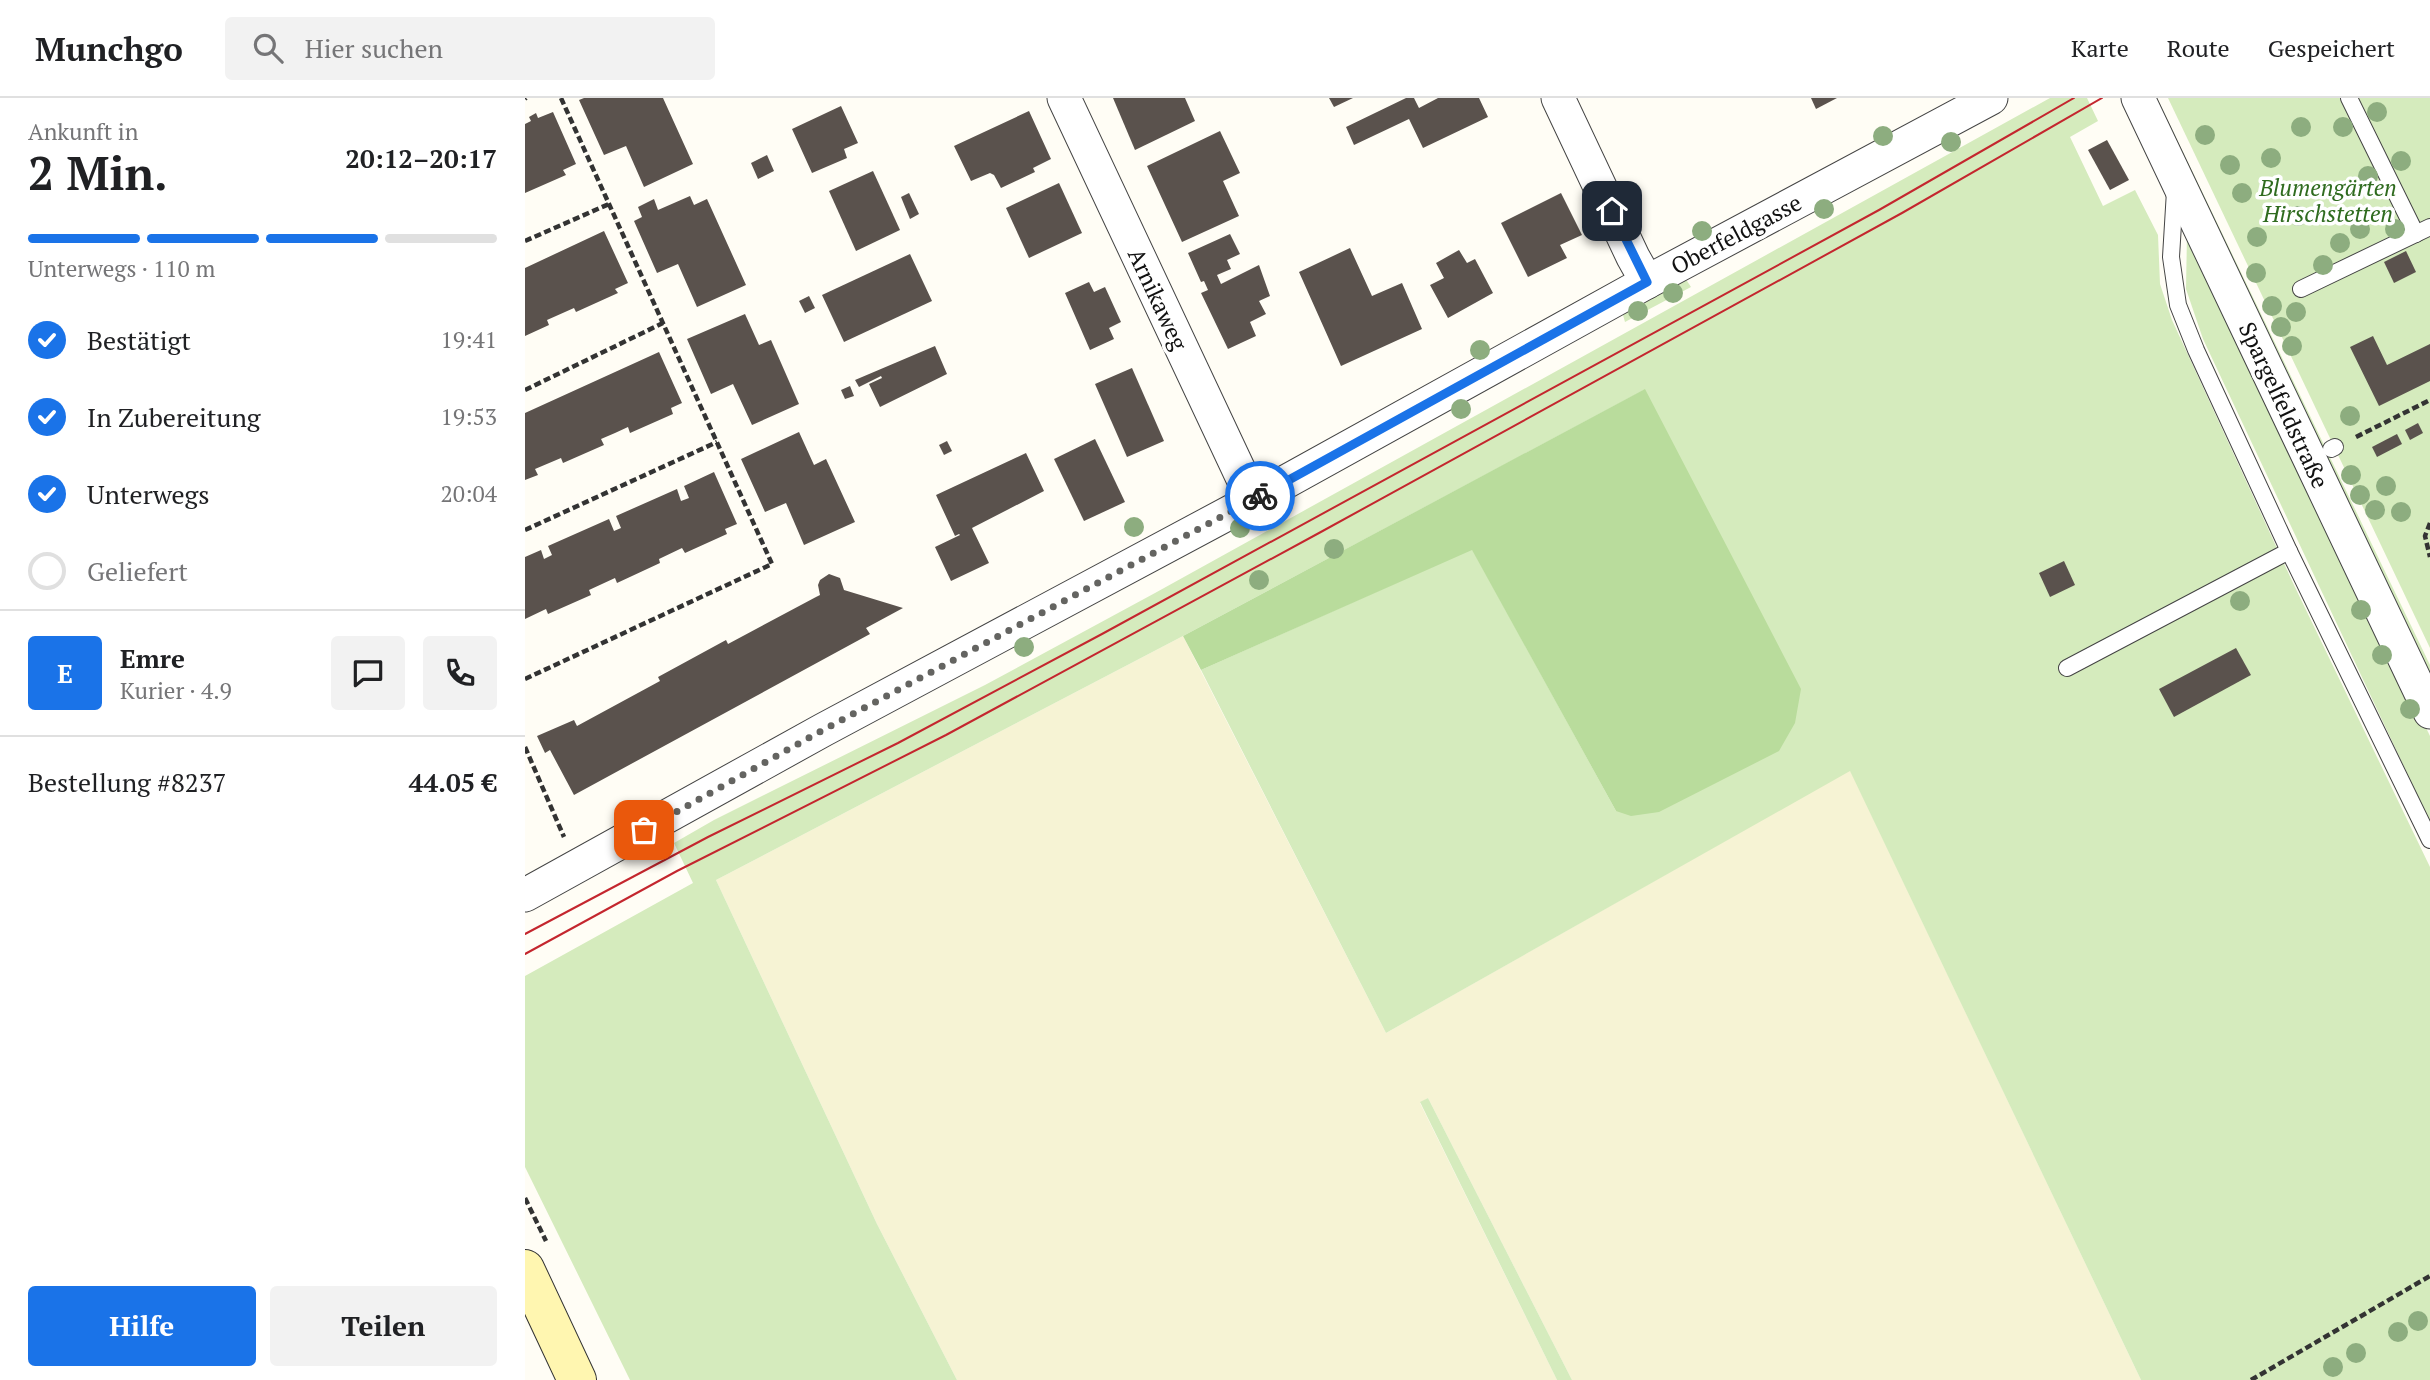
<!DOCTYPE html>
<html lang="de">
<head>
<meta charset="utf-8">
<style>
  :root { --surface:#fff; --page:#f2f2f2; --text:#202124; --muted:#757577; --line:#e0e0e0; --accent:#1a73e8 }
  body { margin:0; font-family:"PT Serif",serif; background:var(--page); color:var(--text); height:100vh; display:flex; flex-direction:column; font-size:26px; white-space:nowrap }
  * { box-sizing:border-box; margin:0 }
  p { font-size:23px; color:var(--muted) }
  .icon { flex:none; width:38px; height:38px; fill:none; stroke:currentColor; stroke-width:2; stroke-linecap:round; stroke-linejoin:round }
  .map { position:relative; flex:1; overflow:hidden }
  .side { display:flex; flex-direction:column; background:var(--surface); width:525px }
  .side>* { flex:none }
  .pin { position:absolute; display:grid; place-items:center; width:60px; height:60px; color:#fff; margin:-30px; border-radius:14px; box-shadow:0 4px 10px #0006 }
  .courier { position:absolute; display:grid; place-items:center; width:70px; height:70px; margin:-35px; border:5px solid #1a73e8; border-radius:50%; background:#fff; color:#222; box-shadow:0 2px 9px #0007 }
  .overview em { font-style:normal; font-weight:800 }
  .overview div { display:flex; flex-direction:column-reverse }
  .overview { display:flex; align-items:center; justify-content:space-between; height:119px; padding:0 28px }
  h1 { font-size:46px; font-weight:800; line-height:52px }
  .bar { display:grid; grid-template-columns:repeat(4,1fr); gap:10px 7px; align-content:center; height:84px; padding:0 28px }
  .bar i { height:9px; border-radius:5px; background:var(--line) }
  .bar .active { background:var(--accent) }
  .bar p { grid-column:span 4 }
  .line { display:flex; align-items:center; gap:18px; padding:0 28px; border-top:2px solid var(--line) }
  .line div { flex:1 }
  .round { display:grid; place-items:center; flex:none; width:74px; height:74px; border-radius:7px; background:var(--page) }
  ol { padding:0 28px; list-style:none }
  li { display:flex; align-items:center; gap:21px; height:77px }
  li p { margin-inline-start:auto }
  li .icon { padding:7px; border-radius:50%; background:var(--accent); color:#fff; stroke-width:4 }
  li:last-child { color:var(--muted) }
  li i { width:38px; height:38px; border:4px solid var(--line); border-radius:50% }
  .cta { display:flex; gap:14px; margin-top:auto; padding:14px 28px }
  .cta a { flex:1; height:80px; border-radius:7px; background:var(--accent); color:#fff; font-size:28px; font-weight:800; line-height:80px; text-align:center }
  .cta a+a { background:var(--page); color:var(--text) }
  header { display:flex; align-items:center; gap:42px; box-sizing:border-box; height:98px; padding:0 35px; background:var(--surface); border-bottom:2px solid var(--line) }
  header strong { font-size:33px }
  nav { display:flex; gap:38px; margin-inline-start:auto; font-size:24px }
  .search { width:490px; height:63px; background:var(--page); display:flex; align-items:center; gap:18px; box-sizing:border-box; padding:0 24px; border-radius:7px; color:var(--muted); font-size:26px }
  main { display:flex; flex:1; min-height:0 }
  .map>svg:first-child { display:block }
</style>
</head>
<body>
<header>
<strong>Munchgo</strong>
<div class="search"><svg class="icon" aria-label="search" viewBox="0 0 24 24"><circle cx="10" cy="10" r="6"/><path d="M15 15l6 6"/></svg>Hier suchen</div>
<nav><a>Karte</a><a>Route</a><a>Gespeichert</a></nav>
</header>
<main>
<section class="side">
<div class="overview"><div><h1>2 Min.</h1><p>Ankunft in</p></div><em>20:12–20:17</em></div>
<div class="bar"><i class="active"></i><i class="active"></i><i class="active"></i><i></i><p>Unterwegs · 110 m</p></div>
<ol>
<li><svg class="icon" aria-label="check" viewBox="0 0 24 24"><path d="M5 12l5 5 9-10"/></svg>Bestätigt<p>19:41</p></li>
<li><svg class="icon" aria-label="check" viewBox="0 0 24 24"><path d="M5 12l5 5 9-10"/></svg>In Zubereitung<p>19:53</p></li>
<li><svg class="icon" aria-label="check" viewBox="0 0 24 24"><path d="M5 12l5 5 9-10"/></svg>Unterwegs<p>20:04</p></li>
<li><i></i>Geliefert</li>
</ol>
<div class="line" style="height:126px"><b class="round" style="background:var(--accent);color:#fff">E</b><div><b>Emre</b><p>Kurier · 4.9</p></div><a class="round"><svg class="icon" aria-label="chat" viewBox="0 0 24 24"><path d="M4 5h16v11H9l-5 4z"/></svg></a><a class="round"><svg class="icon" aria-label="phone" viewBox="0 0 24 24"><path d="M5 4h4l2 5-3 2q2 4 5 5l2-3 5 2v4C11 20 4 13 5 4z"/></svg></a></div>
<div class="line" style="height:91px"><div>Bestellung #8237</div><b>44.05 €</b></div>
<div class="cta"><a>Hilfe</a><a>Teilen</a></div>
</section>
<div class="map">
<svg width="1905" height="1282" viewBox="0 0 1905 1282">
  <rect width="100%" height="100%" fill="#fffdf5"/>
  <polygon fill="#f6f3d4" points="658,538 861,935 1325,672 1616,1282 1047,1282 903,1000 895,1005 1032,1282 432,1282 352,1126 191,782"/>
  <g fill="#d5ebbd">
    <polygon points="1525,0 1562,0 1573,23 1545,39 1578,108 1610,92 1633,137 1635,186 1647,222 1768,485 1905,769 1905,1282 1616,1282 1325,673 861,935 676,572 947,451 1091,713 1119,292 658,538 191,782 352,1126 432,1282 105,1282 0,1069 0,878 168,785 149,745 189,722 460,587 630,495"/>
    <polygon points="1623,0 1632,0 1905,567 1905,588"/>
    <polygon points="1643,0 1905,0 1905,550"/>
    <polygon points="1662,136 1905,638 1905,724 1678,241 1661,191"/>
    <polygon points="1159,183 1162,183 1166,189 1100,224 1098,217 1101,214"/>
    <polygon points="903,1000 1047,1282 1032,1282 895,1004"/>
  </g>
  <polygon fill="#b9dc9c" points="1120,291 1276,591 1270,625 1254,653 1134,714 1106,718 1091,713 947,452 676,572 658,538"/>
  <g fill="#5a524d">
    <polygon points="59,0 138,0 168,66 119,89 101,48 79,57 54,2"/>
    <polygon points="588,0 660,0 670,23 610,52"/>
    <polygon points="804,0 828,0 809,9"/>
    <polygon points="881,0 889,0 894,10 913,0 954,0 963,19 898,50 884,21 829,47 821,29"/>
    <polygon points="1286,0 1312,0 1291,11"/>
    <polygon points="316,8 333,45 319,51 322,60 287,75 267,31"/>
    <polygon points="504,13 526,61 508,70 510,74 476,90 469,77 465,75 446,83 429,48"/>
    <polygon points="28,14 51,66 38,72 41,77 0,95 0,26 6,23 4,19 11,15 13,20"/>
    <polygon points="695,33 715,75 698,83 714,118 657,144 622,68"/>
    <polygon points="1582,42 1604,82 1585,92 1563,52"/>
    <polygon points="242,57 249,73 233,81 226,65"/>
    <polygon points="348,73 375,132 331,153 304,93"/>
    <polygon points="534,85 557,135 504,160 481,110"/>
    <polygon points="384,95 394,116 385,121 376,99"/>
    <polygon points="1036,95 1057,137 1035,147 1042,160 1003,179 976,125"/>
    <polygon points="165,98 169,107 182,101 221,187 172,209 153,166 132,175 109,123 117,119 113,109 129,101 133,112"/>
    <polygon points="79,133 103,185 90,191 93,195 51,214 49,210 22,222 24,227 0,238 0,170"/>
    <polygon points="705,136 715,156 702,162 706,171 692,177 696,186 734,167 745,198 734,203 741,216 725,224 731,238 703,251 676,195 683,192 679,183 676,184 663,155"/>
    <polygon points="825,150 847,198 877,185 897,231 816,268 774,174"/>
    <polygon points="934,152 942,165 950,161 968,195 923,220 905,187 919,180 911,165"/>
    <polygon points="1881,153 1891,174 1869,185 1859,164"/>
    <polygon points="385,156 407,203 319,244 297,197"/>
    <polygon points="564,184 569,194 580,189 596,224 584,230 589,241 565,252 540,195"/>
    <polygon points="284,198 290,210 280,215 274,203"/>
    <polygon points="220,216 234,247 246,242 274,306 227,327 208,286 186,296 162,241"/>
    <polygon points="1848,238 1862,267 1905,246 1905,283 1854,308 1825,249"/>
    <polygon points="410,248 422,276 355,309 344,286 357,280 356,278 334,289 330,282"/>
    <polygon points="134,254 157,305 146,310 148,316 105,335 103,329 90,335 76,341 79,347 38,365 36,360 10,371 13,377 0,382 0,315"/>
    <polygon points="607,270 639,343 602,359 570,286"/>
    <polygon points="325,288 329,298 320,301 316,292"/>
    <polygon points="1893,325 1898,335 1885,342 1880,332"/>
    <polygon points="274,334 289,367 301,361 330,424 279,447 261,405 240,414 216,361"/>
    <polygon points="1872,336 1877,346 1852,359 1847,349"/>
    <polygon points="570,341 600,404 559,423 529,361"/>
    <polygon points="422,343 427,353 419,357 414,347"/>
    <polygon points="501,355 519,393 447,430 464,465 426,483 410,449 435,437 434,436 430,438 411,397"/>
    <polygon points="189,374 212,426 200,431 202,436 160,455 157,450 134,461 135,465 92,485 90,480 64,492 66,497 23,516 21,511 0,521 0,459 16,452 19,461 27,457 23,448 84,421 89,433 96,430 91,418 152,391 156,403 164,400 159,388"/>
    <polygon points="1539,463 1550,487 1525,499 1514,475"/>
    <polygon points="304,476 315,480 319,492 378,510 341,530 345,536 49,697 25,652 20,655 12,638 49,622 52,628 135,583 133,579 201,542 203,546 291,499 295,497 293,487 295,482"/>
    <polygon points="1711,550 1726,577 1649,619 1634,591"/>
  </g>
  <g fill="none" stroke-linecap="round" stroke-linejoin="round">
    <g stroke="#444" stroke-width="18">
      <g id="lane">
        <polyline points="1824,0 1891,136"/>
        <polyline points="1650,93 1646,159 1653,207 1671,252 1764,453 1905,742"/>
        <polyline points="1776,191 1905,129"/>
        <polyline points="1806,351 1810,349"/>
        <polyline points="1542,570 1764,453"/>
      </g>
    </g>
    <g stroke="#444" stroke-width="35">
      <g id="street">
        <polyline points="539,0 728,402"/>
        <polyline points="1033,0 1108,159 1122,184"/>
        <polyline points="1613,0 1905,614"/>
        <polyline points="0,797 298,632 728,402 1122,184 1466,0"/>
      </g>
    </g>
    <g stroke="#333" stroke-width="40">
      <polyline id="secondary" points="0,1171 52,1282"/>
    </g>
    <g stroke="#333" stroke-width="4.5" stroke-dasharray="7 3.5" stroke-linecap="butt">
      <polyline points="0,1 1,0"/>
      <polyline points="0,143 84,106"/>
      <polyline points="0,292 138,225"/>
      <polyline points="1831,339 1905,302"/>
      <polyline points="1905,425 1900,438 1905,459"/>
      <polyline points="0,432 192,344"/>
      <polyline points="0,581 247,466 36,0"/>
      <polyline points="0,649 39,739"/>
      <polyline points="0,1100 21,1143"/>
      <polyline points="1726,1282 1905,1178"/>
    </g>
    <use href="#lane" stroke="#fff" stroke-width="16"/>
    <use href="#street" stroke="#fff" stroke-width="33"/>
    <use href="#secondary" stroke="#fff6b0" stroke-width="38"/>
    <g stroke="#c4262e" stroke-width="2">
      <polyline points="0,836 183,739 373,645 577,536 1354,112 1549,0"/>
      <polyline points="0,856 152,773 421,637 794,435 1377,115 1577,0"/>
    </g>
  </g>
  <g fill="#8dad7f">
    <circle cx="1852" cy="14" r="10"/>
    <circle cx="1776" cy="29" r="10"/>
    <circle cx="1818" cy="29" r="10"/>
    <circle cx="1680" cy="37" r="10"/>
    <circle cx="1358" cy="38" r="10"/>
    <circle cx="1426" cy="44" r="10"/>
    <circle cx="1746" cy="60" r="10"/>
    <circle cx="1876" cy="63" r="10"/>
    <circle cx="1705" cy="67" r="10"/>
    <circle cx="1843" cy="78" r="10"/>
    <circle cx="1717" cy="95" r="10"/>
    <circle cx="1299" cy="111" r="10"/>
    <circle cx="1773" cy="118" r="10"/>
    <circle cx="1835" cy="131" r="10"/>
    <circle cx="1870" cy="131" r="10"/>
    <circle cx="1177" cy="133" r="10"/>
    <circle cx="1732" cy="139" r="10"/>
    <circle cx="1815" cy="145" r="10"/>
    <circle cx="1798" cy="167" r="10"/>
    <circle cx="1731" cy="175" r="10"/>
    <circle cx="1148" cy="195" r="10"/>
    <circle cx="1747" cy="208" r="10"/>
    <circle cx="1113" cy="213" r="10"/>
    <circle cx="1771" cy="214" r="10"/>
    <circle cx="1756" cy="229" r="10"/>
    <circle cx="1767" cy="248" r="10"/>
    <circle cx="955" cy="252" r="10"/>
    <circle cx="936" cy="311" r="10"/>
    <circle cx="1825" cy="318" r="10"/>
    <circle cx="1826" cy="377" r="10"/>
    <circle cx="1861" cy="388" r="10"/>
    <circle cx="1835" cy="397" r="10"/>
    <circle cx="758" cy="407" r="10"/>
    <circle cx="1850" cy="412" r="10"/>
    <circle cx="1876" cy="414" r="10"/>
    <circle cx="736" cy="417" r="10"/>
    <circle cx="609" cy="429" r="10"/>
    <circle cx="715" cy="430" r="10"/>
    <circle cx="809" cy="451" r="10"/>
    <circle cx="734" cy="482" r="10"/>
    <circle cx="1715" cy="503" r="10"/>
    <circle cx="1836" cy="512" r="10"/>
    <circle cx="499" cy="549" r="10"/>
    <circle cx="1857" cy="557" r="10"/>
    <circle cx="1885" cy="611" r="10"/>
    <circle cx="1893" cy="1223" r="10"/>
    <circle cx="1873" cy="1234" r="10"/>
    <circle cx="1831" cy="1255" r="10"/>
    <circle cx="1808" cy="1269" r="10"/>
  </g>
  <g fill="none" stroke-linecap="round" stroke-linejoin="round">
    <polyline stroke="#646461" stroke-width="7" stroke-dasharray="0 12.6" points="119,732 298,632 735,398"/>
    <polyline stroke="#1a73e8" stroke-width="9" points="735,398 1122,184 1087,113"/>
  </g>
  <g text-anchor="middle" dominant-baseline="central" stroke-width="7" stroke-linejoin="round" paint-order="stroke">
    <g font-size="23" font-style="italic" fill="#2f6b1f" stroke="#fff">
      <text x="1803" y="89">Blumengärten<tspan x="1803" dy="26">Hirschstetten</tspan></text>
    </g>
    <g font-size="23" fill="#111" stroke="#fff">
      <text transform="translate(1211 136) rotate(-28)">Oberfeldgasse</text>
      <text transform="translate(633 201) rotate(65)">Arnikaweg</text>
      <text transform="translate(1759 307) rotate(65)">Spargelfeldstraße</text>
    </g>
  </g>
</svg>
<div class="pin" style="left:119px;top:732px;background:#ea580c"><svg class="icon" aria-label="bag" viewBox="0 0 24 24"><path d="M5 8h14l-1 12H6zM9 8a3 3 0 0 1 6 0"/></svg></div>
<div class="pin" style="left:1087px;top:113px;background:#1f2937"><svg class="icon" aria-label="home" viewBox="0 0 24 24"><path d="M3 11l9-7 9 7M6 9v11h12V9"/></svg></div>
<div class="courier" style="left:735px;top:398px"><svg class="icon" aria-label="bike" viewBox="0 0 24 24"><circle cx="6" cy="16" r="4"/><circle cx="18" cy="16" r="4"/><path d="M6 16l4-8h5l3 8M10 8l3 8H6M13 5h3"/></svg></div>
</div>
</main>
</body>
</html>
